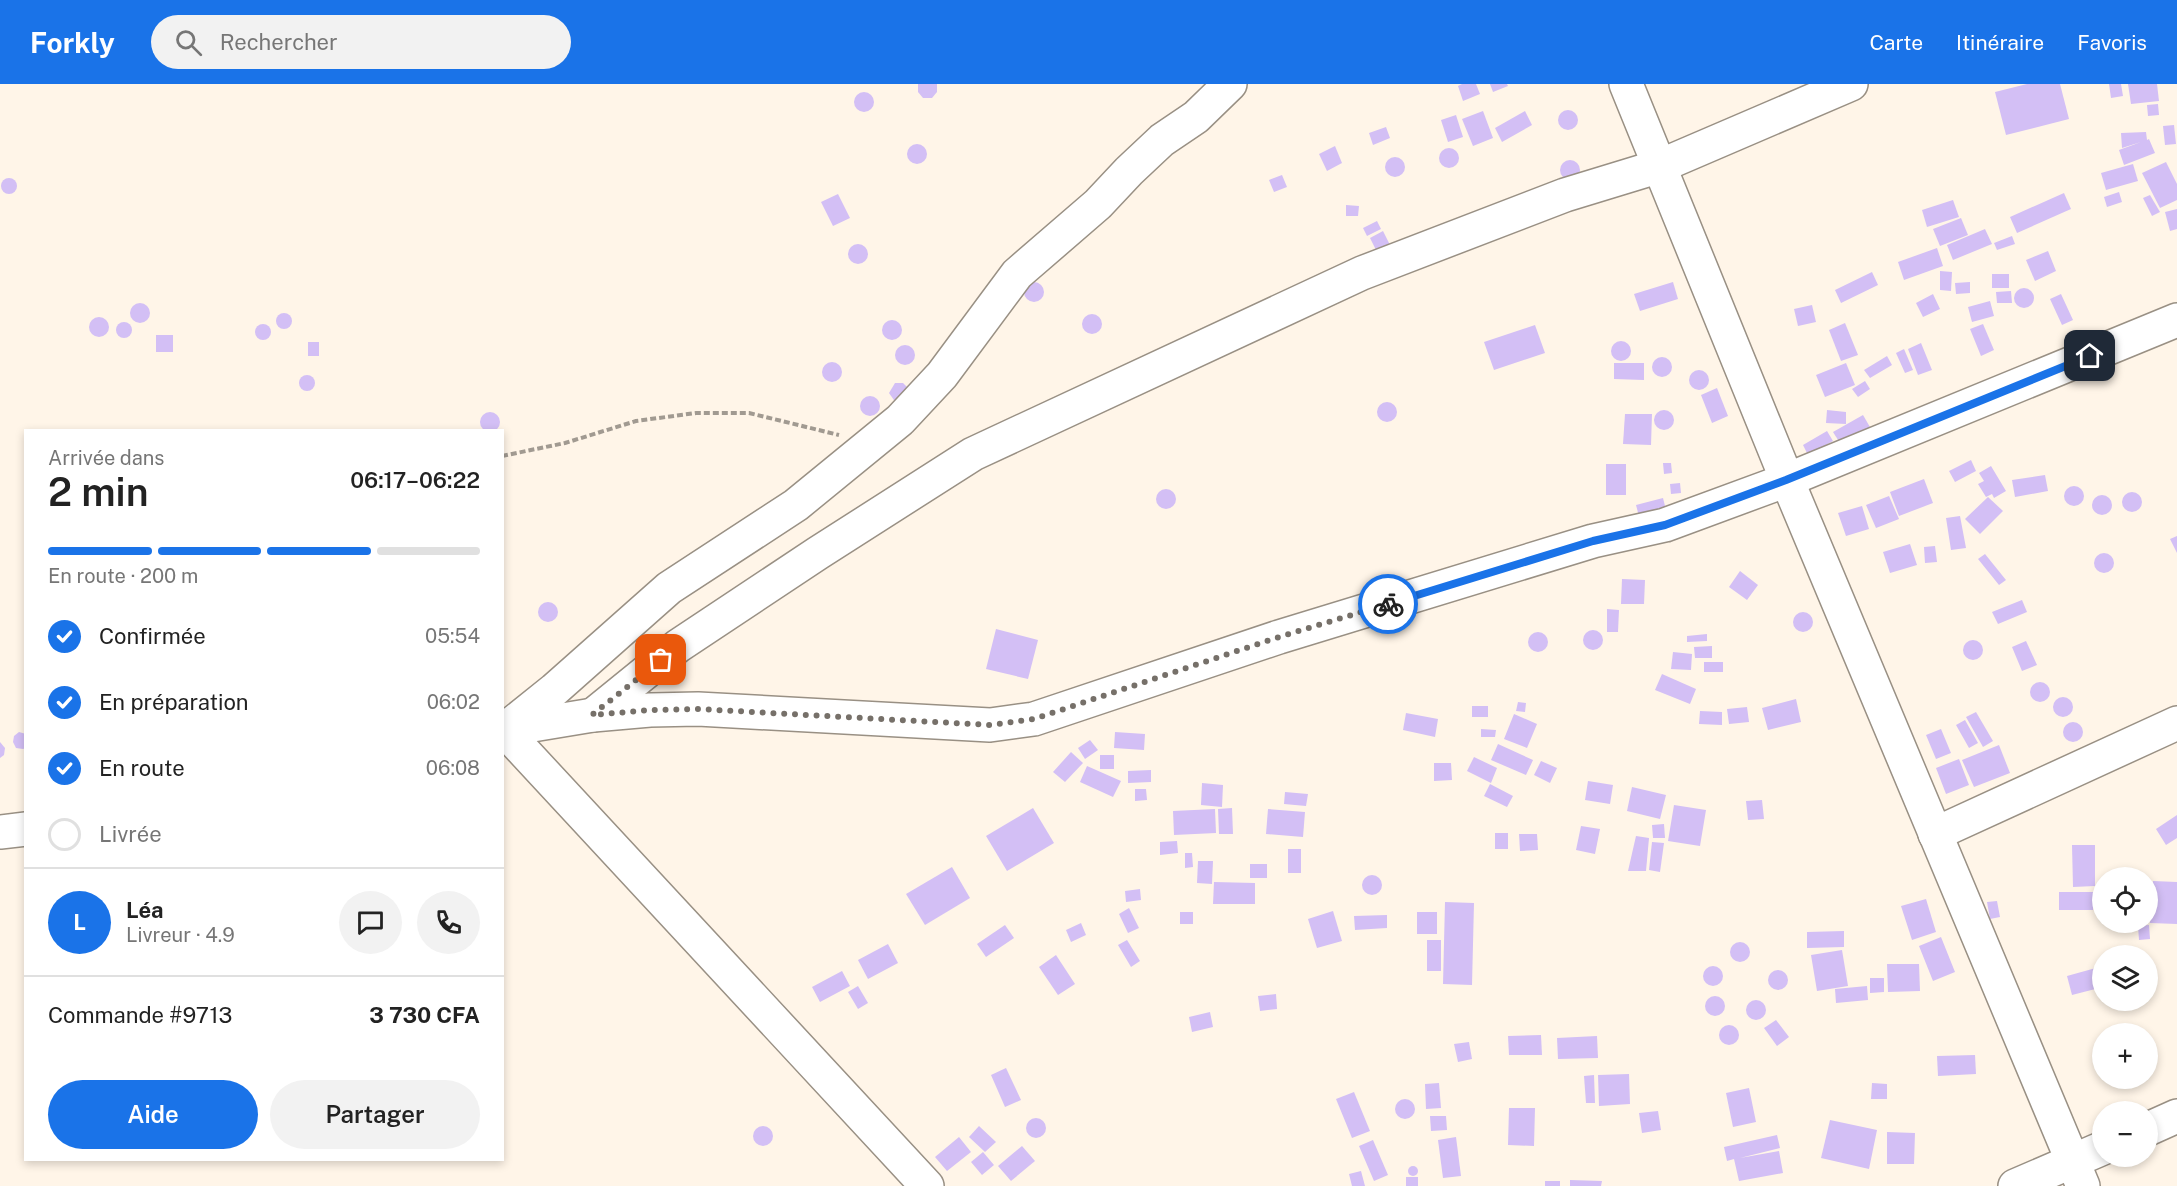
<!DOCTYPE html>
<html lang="fr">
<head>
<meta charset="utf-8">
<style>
  :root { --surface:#fff; --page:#f2f2f2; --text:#222; --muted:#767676; --line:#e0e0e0; --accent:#1a73e8 }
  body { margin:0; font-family:"Public Sans",sans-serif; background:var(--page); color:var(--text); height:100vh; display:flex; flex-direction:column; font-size:22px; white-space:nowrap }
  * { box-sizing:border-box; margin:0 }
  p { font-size:20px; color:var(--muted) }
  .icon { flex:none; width:33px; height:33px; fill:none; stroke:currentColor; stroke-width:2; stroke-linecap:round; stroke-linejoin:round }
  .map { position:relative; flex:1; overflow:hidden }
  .side { position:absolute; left:24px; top:345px; width:480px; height:732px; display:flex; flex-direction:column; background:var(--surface); border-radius:0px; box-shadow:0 3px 9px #0003 }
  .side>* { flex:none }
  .buttons { position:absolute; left:2092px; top:783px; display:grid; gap:12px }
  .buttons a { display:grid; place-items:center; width:66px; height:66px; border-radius:50%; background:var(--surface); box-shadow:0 3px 9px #0003; font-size:30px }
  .pin { position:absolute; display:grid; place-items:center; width:51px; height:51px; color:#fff; margin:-26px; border-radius:12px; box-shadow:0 3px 9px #0006 }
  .courier { position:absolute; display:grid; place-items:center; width:60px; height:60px; margin:-30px; border:4px solid #1a73e8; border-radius:50%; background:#fff; color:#222; box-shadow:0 2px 8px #0007 }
  .head em { font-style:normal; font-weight:600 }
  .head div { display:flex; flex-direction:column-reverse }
  .head { display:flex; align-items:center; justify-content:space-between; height:102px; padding:0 24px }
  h1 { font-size:39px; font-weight:600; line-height:45px }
  .bar { display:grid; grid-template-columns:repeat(4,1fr); gap:9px 6px; align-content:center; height:72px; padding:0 24px }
  .bar i { height:8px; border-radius:4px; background:var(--line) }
  .bar .on { background:var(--accent) }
  .bar p { grid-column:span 4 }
  .line { display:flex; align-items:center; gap:15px; padding:0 24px; border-top:2px solid var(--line) }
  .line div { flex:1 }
  .round { display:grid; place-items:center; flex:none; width:63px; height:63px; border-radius:32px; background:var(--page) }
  ol { padding:0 24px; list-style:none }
  li { display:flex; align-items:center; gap:18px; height:66px }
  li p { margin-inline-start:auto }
  li .icon { padding:6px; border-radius:50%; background:var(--accent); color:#fff; stroke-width:4 }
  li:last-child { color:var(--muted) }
  li i { width:33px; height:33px; border:3px solid var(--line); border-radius:50% }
  .cta { display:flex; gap:12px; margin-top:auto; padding:12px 24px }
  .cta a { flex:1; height:69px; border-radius:36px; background:var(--accent); color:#fff; font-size:24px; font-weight:600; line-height:69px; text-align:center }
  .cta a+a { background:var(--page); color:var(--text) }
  header { display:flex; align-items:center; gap:36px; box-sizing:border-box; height:84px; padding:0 30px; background:var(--accent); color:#fff }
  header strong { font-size:28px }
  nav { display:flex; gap:33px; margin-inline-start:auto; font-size:21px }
  .search { width:420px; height:54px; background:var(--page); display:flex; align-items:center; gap:15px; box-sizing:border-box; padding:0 21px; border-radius:33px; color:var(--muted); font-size:22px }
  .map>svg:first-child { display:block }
</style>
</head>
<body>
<header>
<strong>Forkly</strong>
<div class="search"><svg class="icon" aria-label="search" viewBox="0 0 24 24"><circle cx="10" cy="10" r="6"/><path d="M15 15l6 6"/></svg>Rechercher</div>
<nav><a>Carte</a><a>Itinéraire</a><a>Favoris</a></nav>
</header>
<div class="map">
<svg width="2177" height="1102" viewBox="0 0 2177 1102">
  <rect width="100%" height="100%" fill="#fff5e8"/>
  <g fill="#d3bff5">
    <polygon points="918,0 937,0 937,8 932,14 923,14 918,8"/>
    <polygon points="1462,0 1476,0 1480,10 1463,17 1458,2"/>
    <polygon points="1490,0 1507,0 1508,2 1493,8"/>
    <polygon points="2027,0 2060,0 2069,35 2006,51 1995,8"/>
    <polygon points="2109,0 2121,0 2123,12 2111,14"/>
    <polygon points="2128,0 2157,0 2159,17 2131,20"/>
    <circle cx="864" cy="18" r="10"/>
    <polygon points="2158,20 2159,31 2148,32 2147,21"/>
    <circle cx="1568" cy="36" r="10"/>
    <polygon points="1483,27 1493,54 1473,62 1462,35"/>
    <polygon points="1525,27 1532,41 1502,58 1495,44"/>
    <polygon points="1456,31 1463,53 1448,58 1441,36"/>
    <polygon points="2174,41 2176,60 2165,61 2163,42"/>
    <polygon points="1386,43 1390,54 1373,61 1369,49"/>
    <polygon points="2146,48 2147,56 2149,55 2155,69 2124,81 2119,66 2141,58 2122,64 2121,49"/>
    <circle cx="917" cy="70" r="10"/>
    <polygon points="1335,62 1342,79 1327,87 1319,70"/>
    <circle cx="1449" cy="74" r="10"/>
    <circle cx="1395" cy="83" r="10"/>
    <circle cx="1570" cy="86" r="10"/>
    <polygon points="2166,78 2177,100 2177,116 2160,124 2142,89"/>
    <polygon points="2133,80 2138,97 2106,106 2101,89"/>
    <polygon points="1282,91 1287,103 1274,108 1269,96"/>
    <circle cx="9" cy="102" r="8"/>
    <polygon points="2119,108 2122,118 2107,123 2104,113"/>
    <polygon points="2064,109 2071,125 2017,149 2010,133"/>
    <polygon points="838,110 850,134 833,142 821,118"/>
    <polygon points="2150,111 2160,128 2152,132 2143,114"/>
    <polygon points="1953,116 1959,133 1927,143 1922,126"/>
    <polygon points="1346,121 1359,122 1358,132 1346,132"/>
    <polygon points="2177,125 2177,145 2170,147 2165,128"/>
    <polygon points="1961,134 1968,151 1940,162 1933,145"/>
    <polygon points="1377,137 1381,145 1367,152 1363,144"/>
    <polygon points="1985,145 1992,160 1953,176 1947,161"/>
    <polygon points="1383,147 1390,161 1377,168 1370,154"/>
    <polygon points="2012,152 2015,160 1997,166 1994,159"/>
    <circle cx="858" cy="170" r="10"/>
    <polygon points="1937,164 1943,182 1904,196 1898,178"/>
    <polygon points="2048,167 2056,187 2035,197 2026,176"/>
    <polygon points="1940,187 1952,188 1951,207 1940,206"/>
    <polygon points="1872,188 1878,201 1841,219 1835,206"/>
    <rect x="1992" y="190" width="17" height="14"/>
    <circle cx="1034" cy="208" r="10"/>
    <polygon points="1673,198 1678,215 1640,227 1634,210"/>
    <polygon points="1970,198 1970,209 1956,210 1955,199"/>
    <circle cx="2024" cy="214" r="10"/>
    <polygon points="2011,207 2012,219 1997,219 1996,208"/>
    <polygon points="1933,210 1940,225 1923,233 1916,219"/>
    <polygon points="2061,210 2073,236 2062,241 2050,215"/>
    <polygon points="1990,217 1994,232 1972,238 1968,223"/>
    <circle cx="140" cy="229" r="10"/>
    <polygon points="1812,221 1816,238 1798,242 1794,225"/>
    <circle cx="284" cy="237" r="8"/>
    <circle cx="1092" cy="240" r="10"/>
    <circle cx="99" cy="243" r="10"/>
    <circle cx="892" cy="246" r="10"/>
    <circle cx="124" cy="246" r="8"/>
    <polygon points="1845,239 1858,271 1841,277 1829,246"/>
    <circle cx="263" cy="248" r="8"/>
    <polygon points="1983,240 1994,266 1981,272 1970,245"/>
    <polygon points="1535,241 1545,269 1494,286 1484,258"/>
    <rect x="156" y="251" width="17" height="17"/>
    <circle cx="1621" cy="267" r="10"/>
    <rect x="308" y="258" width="11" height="14"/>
    <polygon points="1921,259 1932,286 1918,291 1908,265"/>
    <circle cx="905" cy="271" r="10"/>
    <polygon points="1904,265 1913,286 1905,289 1896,269"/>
    <polygon points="1887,272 1892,281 1870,294 1864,286"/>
    <circle cx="1662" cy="283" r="10"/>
    <circle cx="832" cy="288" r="10"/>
    <polygon points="1614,279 1644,279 1644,296 1614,295"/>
    <polygon points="1846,279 1855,301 1825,313 1816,291"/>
    <circle cx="1699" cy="296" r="10"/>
    <circle cx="307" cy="299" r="8"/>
    <polygon points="1865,297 1870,305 1858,313 1852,305"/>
    <polygon points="895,299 903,299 909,305 896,319 889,309"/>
    <polygon points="1717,304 1728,332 1712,339 1701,311"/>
    <circle cx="870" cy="322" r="10"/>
    <circle cx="1387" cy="328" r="10"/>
    <circle cx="1664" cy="336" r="10"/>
    <polygon points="1827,326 1846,328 1846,340 1826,339"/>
    <circle cx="490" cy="338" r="10"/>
    <polygon points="1625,330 1652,330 1651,361 1623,360"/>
    <polygon points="1863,331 1874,350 1845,367 1833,348"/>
    <polygon points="1827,347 1833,357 1808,371 1803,361"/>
    <polygon points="1971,376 1976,387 1955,398 1949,387"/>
    <polygon points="1663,379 1671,379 1672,389 1664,390"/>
    <rect x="1606" y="380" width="20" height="31"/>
    <polygon points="1991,382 2006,407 1994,414 1992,410 1986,413 1978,400 1984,397 1979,389"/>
    <polygon points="2045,391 2048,407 2015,413 2012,396"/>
    <polygon points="1924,395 1933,419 1899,432 1890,408"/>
    <polygon points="1680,399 1681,409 1671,410 1670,400"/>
    <circle cx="2074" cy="412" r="10"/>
    <circle cx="1166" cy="415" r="10"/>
    <circle cx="2132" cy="418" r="10"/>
    <circle cx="2102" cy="421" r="10"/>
    <polygon points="1889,412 1899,435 1876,444 1866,421"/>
    <polygon points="1988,413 2003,427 1980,450 1965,435"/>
    <polygon points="1663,414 1668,434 1641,440 1636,421"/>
    <polygon points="1862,422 1869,445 1846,452 1838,429"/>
    <polygon points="1960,432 1966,464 1951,466 1946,434"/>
    <polygon points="2177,452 2177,469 2170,455"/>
    <polygon points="1910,460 1917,481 1890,489 1883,468"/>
    <polygon points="1935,462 1937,478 1925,479 1924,463"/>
    <circle cx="2104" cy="479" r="10"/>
    <polygon points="1985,470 2006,496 1999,501 1978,475"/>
    <polygon points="1740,487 1758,501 1747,516 1729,503"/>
    <polygon points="1622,495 1645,496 1644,520 1621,520"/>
    <polygon points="2022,516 2027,528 1998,540 1992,528"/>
    <circle cx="548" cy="528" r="10"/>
    <polygon points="1607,525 1619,526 1618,548 1607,548"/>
    <circle cx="1803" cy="538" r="10"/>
    <polygon points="996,545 1038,556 1028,595 986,585"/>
    <circle cx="1593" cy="556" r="10"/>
    <circle cx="1538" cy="558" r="10"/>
    <polygon points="1707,550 1707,557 1687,558 1687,552"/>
    <circle cx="1973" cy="566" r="10"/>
    <polygon points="2026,557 2037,581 2022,587 2012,563"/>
    <polygon points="1712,562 1712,574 1695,574 1694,563"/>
    <polygon points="1673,568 1692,570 1691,586 1671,585"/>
    <rect x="1704" y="578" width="19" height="10"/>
    <polygon points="1662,590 1696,605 1690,620 1655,606"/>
    <circle cx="2040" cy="608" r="10"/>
    <circle cx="2063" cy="623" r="10"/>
    <polygon points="1796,615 1801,638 1768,646 1762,624"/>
    <polygon points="1518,618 1526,619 1525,628 1516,627"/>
    <rect x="1472" y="622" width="16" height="11"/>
    <polygon points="1747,623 1749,638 1729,640 1727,625"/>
    <polygon points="1700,627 1722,628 1722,641 1699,640"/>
    <polygon points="1976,628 1993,657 1983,663 1966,633"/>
    <polygon points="1406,629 1438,635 1435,653 1403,646"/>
    <polygon points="1514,630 1537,640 1527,664 1504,655"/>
    <polygon points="1965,636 1978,659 1969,664 1956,641"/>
    <circle cx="2073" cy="648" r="10"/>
    <polygon points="1481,645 1496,646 1495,653 1481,653"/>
    <polygon points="1941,645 1951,669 1936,675 1926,651"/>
    <polygon points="19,648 26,650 26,664 23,665 16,664 13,658 14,652"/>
    <polygon points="1115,648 1145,650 1144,666 1114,664"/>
    <polygon points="1090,656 1098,666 1085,675 1078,664"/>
    <polygon points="0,658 5,664 4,671 0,674"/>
    <polygon points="1498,660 1533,676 1526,691 1491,676"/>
    <polygon points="1999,661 2010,689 1974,703 1962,676"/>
    <polygon points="1071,668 1083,679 1065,698 1053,688"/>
    <rect x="1100" y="671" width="14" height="14"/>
    <polygon points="1474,673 1497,684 1491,699 1467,687"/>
    <polygon points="1959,675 1969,701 1946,710 1936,684"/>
    <polygon points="1541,677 1557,684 1550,699 1534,691"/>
    <polygon points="1434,679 1451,679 1452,696 1434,697"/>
    <polygon points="1087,682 1121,697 1113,713 1080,698"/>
    <polygon points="1151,686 1151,698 1128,699 1128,687"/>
    <polygon points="1588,697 1613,701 1610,720 1585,716"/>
    <polygon points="1202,699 1223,701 1222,723 1201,721"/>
    <polygon points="1490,700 1513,712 1507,723 1484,712"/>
    <polygon points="1632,703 1666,711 1660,735 1627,727"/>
    <polygon points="1135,705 1146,705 1147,716 1135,717"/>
    <polygon points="1285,708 1308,710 1306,722 1284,720"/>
    <polygon points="1762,716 1764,735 1748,736 1746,717"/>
    <polygon points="1674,721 1706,726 1700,762 1668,757"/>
    <polygon points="1033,724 1054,759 1007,787 986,752"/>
    <polygon points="1232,724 1233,750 1219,750 1218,725"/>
    <polygon points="1215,725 1216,749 1174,751 1173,727"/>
    <polygon points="1268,725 1305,728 1303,753 1266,750"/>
    <polygon points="2177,731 2177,754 2166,761 2156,745"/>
    <polygon points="1664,740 1665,754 1653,754 1652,741"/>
    <polygon points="1581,742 1600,745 1595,770 1576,766"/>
    <rect x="1495" y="749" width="13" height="16"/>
    <polygon points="1519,750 1537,750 1538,766 1520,767"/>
    <polygon points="1636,752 1649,754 1646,787 1628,787"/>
    <polygon points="1177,757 1178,769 1160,771 1160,758"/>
    <polygon points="1652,758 1664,759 1660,788 1649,786"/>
    <polygon points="2072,761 2095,761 2095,802 2073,803"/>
    <rect x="1288" y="765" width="13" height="24"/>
    <polygon points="1185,769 1192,769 1193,783 1185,784"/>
    <polygon points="1198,777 1213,777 1212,800 1197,799"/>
    <rect x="1250" y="780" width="17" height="14"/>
    <polygon points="952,783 970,814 925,841 906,810"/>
    <circle cx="1372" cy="801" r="10"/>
    <polygon points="2153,797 2177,798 2177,840 2150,839"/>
    <polygon points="1214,798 1255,799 1255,820 1213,820"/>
    <polygon points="1140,805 1141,816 1126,818 1125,807"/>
    <rect x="2059" y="808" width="34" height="18"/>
    <polygon points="1926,815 1936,848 1912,856 1901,822"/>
    <polygon points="1997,817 2000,833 1990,835 1987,818"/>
    <polygon points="1445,818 1474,819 1472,901 1443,900"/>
    <polygon points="1129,824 1139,844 1128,849 1119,830"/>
    <polygon points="1333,827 1342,857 1317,864 1308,835"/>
    <rect x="1180" y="828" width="13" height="12"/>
    <rect x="1417" y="828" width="20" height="22"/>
    <polygon points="1387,831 1387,844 1355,846 1354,832"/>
    <polygon points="1081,839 1086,851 1071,858 1066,846"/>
    <polygon points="1005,841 1014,854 986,873 977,860"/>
    <polygon points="2149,841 2150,855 2139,856 2138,842"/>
    <polygon points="1844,847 1844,863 1807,864 1807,848"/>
    <polygon points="1941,853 1955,888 1933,897 1919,862"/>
    <polygon points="1127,856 1140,877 1131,883 1118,861"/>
    <rect x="1427" y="856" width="14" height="31"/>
    <circle cx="1740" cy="868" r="10"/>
    <polygon points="888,860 898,879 868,895 858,876"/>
    <polygon points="1842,866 1848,902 1817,907 1811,871"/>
    <polygon points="1056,871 1075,900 1058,911 1039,883"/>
    <polygon points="1887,880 1919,880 1920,907 1888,908"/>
    <circle cx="1713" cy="892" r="10"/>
    <polygon points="2103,882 2103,903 2072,911 2067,892"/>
    <circle cx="1778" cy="896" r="10"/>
    <polygon points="842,887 850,902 820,918 812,903"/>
    <polygon points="1870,894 1884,894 1884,908 1870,909"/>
    <polygon points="858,902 868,919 858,925 848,908"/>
    <polygon points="1867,902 1868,916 1836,919 1835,905"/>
    <polygon points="1276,910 1277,925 1260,927 1258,912"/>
    <circle cx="1715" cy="922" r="10"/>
    <circle cx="1756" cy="926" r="10"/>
    <polygon points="1210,928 1213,943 1192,948 1189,933"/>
    <polygon points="1776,936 1789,953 1777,962 1764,944"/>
    <circle cx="1729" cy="951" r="10"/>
    <polygon points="1541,951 1542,971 1509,971 1508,952"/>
    <polygon points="1597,952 1598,974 1558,975 1557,954"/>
    <polygon points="1469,958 1472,975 1458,978 1454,960"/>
    <polygon points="1975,971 1976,990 1938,992 1937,972"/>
    <polygon points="1006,984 1021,1016 1005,1023 991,991"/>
    <polygon points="1629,990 1630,1020 1599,1022 1598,991"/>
    <polygon points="1594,991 1595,1019 1586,1019 1584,992"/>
    <polygon points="1439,999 1441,1024 1426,1025 1425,1000"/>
    <polygon points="1872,999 1887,1000 1887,1015 1871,1015"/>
    <polygon points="1749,1004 1756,1038 1733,1043 1726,1009"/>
    <polygon points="1354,1008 1370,1047 1352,1054 1336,1015"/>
    <circle cx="1405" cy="1025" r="10"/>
    <polygon points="1509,1024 1535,1024 1534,1062 1508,1061"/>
    <polygon points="1658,1027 1661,1046 1642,1049 1639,1029"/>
    <polygon points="1430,1032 1446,1032 1447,1046 1431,1047"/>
    <circle cx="1036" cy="1044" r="10"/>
    <polygon points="1830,1036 1877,1046 1869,1085 1821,1074"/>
    <circle cx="763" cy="1052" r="10"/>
    <polygon points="979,1042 996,1058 985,1068 969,1053"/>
    <polygon points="1887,1048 1915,1049 1914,1080 1887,1080"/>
    <polygon points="1777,1051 1780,1064 1740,1074 1779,1067 1783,1089 1739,1097 1734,1075 1727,1077 1724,1063"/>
    <polygon points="959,1053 971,1068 947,1087 935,1073"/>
    <polygon points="1456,1053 1461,1092 1443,1094 1438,1056"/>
    <polygon points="1373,1056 1388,1091 1374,1097 1359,1062"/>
    <polygon points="1022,1062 1035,1077 1011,1097 998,1082"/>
    <polygon points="983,1068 994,1081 982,1091 971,1078"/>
    <circle cx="1413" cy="1087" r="5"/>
    <polygon points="1361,1087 1365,1102 1352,1102 1349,1090"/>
    <rect x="1406" y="1093" width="12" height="9"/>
    <polygon points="1570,1096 1602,1097 1601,1102 1570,1102"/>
    <rect x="1545" y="1097" width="15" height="5"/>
  </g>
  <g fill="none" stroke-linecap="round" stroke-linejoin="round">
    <g stroke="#999084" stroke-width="36">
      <g id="minor">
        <polyline points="1626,0 1787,396 2083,1102"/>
        <polyline points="593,631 678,562 818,469 973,370 1362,189 1565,111 1660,82 1851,0"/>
        <polyline points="502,646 593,631 650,626 698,625 990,641 1034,635 1279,553 1593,457 1665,441 1787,396 2177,236"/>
        <polyline points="0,748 26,745"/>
        <polyline points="1935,750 2177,639"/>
        <polyline points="2148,1045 2177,1032"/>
        <polyline points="927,1102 504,646 554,606 669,504 796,421 900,336 942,291 1017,190 1098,120 1129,87 1162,56 1196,33 1230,0"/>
        <polyline points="2015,1102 2103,1064"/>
      </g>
    </g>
    <polyline stroke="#a19a91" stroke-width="4" stroke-dasharray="6 3" stroke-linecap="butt" points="502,372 565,359 636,337 696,329 749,329 839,351"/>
    <use href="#minor" stroke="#fff" stroke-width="33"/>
  </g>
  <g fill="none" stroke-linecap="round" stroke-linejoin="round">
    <polyline stroke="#767069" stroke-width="6" stroke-dasharray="0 10.8" points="661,576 592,631 650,626 698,625 990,641 1034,635 1279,553 1388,520"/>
    <polyline stroke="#1a73e8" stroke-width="8" points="1388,520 1593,457 1665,441 1786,396 2090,272"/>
  </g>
</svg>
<div class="buttons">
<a><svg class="icon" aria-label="locate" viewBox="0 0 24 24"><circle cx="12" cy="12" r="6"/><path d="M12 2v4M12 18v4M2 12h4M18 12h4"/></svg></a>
<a><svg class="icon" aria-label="layers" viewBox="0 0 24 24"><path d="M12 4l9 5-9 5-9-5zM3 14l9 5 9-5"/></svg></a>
<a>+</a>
<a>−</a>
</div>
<div class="pin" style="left:661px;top:576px;background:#ea580c"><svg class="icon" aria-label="bag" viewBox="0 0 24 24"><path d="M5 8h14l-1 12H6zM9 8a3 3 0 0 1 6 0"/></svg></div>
<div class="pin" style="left:2090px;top:272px;background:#1f2937"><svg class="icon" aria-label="home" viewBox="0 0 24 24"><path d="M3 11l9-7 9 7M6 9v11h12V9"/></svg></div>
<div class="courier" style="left:1388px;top:520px"><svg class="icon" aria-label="bike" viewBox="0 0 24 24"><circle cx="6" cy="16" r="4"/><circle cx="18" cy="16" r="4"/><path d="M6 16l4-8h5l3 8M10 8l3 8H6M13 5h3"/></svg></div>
<section class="side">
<div class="head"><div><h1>2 min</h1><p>Arrivée dans</p></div><em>06:17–06:22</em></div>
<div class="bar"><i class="on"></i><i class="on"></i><i class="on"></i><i></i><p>En route · 200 m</p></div>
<ol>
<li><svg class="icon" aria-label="check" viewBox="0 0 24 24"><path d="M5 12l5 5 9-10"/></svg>Confirmée<p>05:54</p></li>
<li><svg class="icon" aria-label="check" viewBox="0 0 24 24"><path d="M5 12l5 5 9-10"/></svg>En préparation<p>06:02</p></li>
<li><svg class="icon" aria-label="check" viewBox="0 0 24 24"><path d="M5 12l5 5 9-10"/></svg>En route<p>06:08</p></li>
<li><i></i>Livrée</li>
</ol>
<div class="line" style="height:108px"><b class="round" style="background:var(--accent);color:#fff">L</b><div><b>Léa</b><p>Livreur · 4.9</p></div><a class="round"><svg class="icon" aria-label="chat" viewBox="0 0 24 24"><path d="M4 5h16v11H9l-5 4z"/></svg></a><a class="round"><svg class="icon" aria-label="phone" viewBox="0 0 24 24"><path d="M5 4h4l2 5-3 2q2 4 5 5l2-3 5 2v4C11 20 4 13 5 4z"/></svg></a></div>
<div class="line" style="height:78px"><div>Commande #9713</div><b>3 730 CFA</b></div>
<div class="cta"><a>Aide</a><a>Partager</a></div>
</section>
</div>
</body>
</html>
